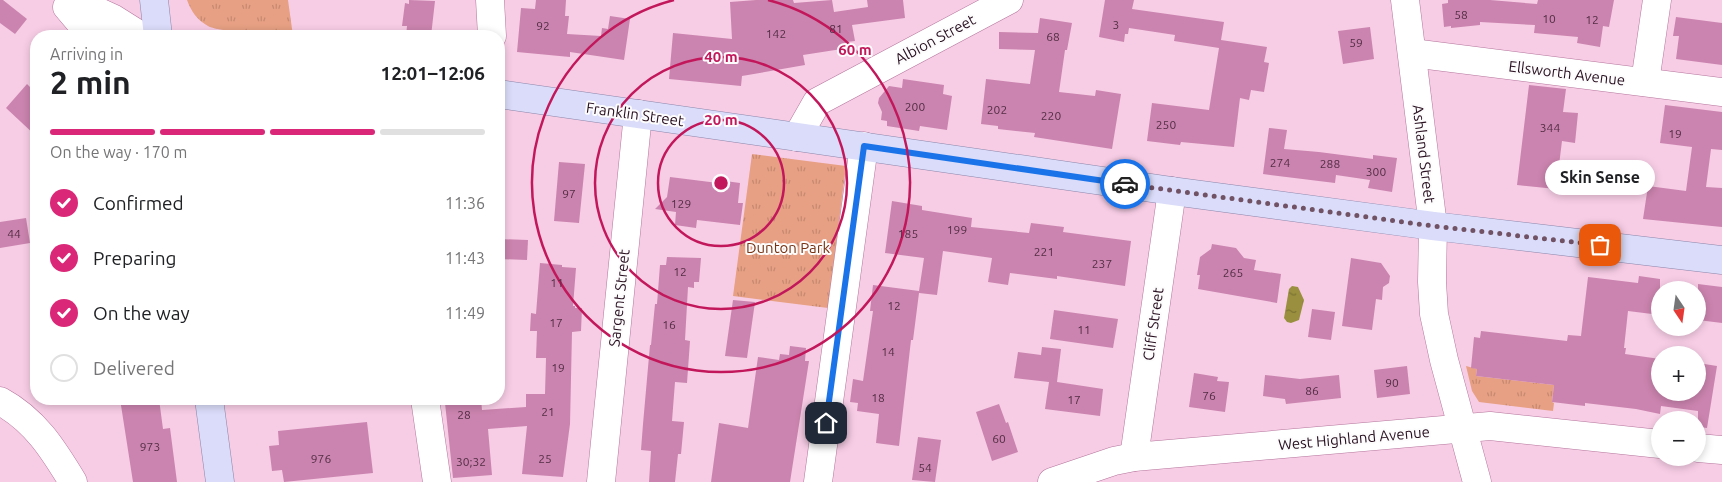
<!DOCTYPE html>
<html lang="en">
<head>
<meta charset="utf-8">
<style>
  :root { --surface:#fff; --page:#f2f2f2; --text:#202124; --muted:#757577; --line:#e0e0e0; --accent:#db2777 }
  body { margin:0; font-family:Ubuntu,sans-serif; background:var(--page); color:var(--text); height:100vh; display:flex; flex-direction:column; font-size:19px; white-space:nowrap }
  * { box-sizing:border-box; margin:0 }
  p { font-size:16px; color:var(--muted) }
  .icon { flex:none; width:28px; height:28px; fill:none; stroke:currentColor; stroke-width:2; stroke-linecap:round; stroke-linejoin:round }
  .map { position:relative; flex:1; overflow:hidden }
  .details { position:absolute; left:30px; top:30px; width:475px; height:375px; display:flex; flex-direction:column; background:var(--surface); border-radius:20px; box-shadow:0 2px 8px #0003 }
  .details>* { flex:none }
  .needle { width:32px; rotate:167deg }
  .fabs { position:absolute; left:1651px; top:281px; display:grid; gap:10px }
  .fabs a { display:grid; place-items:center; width:55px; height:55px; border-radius:50%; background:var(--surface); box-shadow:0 2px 8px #0003; font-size:25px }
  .pin { position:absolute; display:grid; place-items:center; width:42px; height:42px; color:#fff; margin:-21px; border-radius:10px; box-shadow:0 2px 8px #0006 }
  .courier { position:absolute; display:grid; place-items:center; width:50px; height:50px; margin:-25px; border:4px solid #1a73e8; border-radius:50%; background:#fff; color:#222; box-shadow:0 1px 6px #0007 }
  .bubble { position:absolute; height:35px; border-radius:18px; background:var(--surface); box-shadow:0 2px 8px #0003; font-size:16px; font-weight:600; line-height:35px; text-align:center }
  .headline em { font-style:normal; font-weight:600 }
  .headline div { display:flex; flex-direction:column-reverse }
  .headline { display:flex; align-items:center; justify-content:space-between; height:85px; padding:0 20px }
  h1 { font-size:32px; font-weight:600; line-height:38px }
  .bar { display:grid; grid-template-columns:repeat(4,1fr); gap:8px 5px; align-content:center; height:60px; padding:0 20px }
  .bar i { height:6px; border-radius:4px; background:var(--line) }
  .bar .selected { background:var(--accent) }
  .bar p { grid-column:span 4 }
  ol { padding:0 20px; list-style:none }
  li { display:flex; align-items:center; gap:15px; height:55px }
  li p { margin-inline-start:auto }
  li .icon { padding:5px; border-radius:50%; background:var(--accent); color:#fff; stroke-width:4 }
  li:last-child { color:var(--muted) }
  li i { width:28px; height:28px; border:2px solid var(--line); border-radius:50% }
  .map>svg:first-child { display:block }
</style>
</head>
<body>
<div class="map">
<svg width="1722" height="482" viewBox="0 0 1722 482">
  <defs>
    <pattern id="park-tufts" width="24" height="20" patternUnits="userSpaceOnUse" patternTransform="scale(1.25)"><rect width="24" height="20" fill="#e7a083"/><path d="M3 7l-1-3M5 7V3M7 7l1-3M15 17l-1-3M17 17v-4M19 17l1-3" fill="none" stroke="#c68971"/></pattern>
    <pattern id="water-ripples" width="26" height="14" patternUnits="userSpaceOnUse" patternTransform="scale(1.25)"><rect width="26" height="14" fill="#998f3e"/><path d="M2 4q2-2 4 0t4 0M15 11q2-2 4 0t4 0" fill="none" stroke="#7d7334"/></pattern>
  </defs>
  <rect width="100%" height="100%" fill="#f7cde5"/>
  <g fill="url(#park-tufts)">
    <path d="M187,0H288L293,36C279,36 218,32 208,26C197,20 191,11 187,0Z"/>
    <polygon points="752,154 846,166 828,308 733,296"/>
    <polygon points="1466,366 1477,369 1476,376 1554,385 1552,402 1554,403 1553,411 1479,402 1472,391"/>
  </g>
  <polygon fill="url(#water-ripples)" points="1292,286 1298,287 1304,300 1299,320 1291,323 1287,322 1284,318 1289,289"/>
  <g fill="#cb84af">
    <polygon points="0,0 3,0 27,19 15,34 0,23"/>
    <polygon points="409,0 435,1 431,36 406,36 407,26 402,26 405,3 409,4"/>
    <polygon points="536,0 566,0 565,16 569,16 567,34 601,36 602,28 608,29 610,16 630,19 624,60 570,52 570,57 517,52 521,8 535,9"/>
    <polygon points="756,0 793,0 794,3 832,0 834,12 868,7 867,0 903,0 905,18 852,25 855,41 847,42 848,48 803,55 805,65 742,76 741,86 669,79 673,33 732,39 730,2"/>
    <polygon points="1105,0 1134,0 1132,9 1224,22 1221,40 1267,47 1264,62 1269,63 1264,92 1251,90 1249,100 1240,98 1234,147 1181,142 1180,145 1147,141 1152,103 1209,110 1219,48 1174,41 1175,35 1129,28 1128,34 1125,34 1124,42 1099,37"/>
    <polygon points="1448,0 1490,0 1537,4 1538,0 1614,0 1609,27 1603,26 1600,47 1577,43 1578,37 1534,33 1535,25 1480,22 1480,25 1451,28 1451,26 1444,27 1442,4 1448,3"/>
    <polygon points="1676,17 1722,23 1722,65 1676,59 1679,36 1673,36"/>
    <polygon points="1040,18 1072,23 1067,50 1065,50 1059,92 1095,96 1096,90 1121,94 1112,149 1034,137 1035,133 998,129 998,126 981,124 986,79 1030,84 1035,50 999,49 999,32 1038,33"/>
    <polygon points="1370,27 1374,59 1343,64 1338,31"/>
    <polygon points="903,79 944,85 943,94 952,96 947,130 920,126 919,131 887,126 887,121 881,120 882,112 878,103 879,98 889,86 902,88"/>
    <polygon points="27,84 36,93 36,136 6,108"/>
    <polygon points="1529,85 1566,89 1563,112 1578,113 1575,143 1562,141 1556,189 1517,185"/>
    <polygon points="1665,105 1722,112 1722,150 1711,149 1706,187 1722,188 1722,227 1643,219 1648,186 1686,191 1692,147 1660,143"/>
    <polygon points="1269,128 1287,130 1284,149 1319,152 1373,159 1373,155 1397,158 1392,192 1368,188 1370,180 1336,175 1335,183 1263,174"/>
    <polygon points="559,162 585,164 579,223 554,221"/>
    <polygon points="670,177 718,183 718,180 740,183 738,203 743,203 740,225 697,220 696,228 675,225 676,212 655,209 667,197"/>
    <polygon points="892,201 922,206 922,210 972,218 971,227 1029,233 1031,223 1064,227 1063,232 1131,241 1125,286 1057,276 1057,279 1010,273 1008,285 988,282 992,258 943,251 937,295 919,293 913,340 911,340 899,446 876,443 879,414 857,411 858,403 850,402 853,379 863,381 873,311 870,311 873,285 919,291 924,258 885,253"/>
    <polygon points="26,218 30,243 0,248 0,222"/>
    <polygon points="499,239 528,240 527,260 499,259"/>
    <polygon points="1212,244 1236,248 1244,258 1256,260 1254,270 1281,274 1277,303 1198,289 1200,275 1197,275 1200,257 1211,249"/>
    <polygon points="667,257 701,258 699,282 694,282 694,288 688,287 685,340 690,341 687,383 675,382 672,421 684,422 681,454 678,454 675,482 649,482 651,451 641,450 643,424 650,345 651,345 655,304 657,304 660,265 666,265"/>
    <polygon points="1351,258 1381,263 1390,276 1389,283 1383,287 1382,300 1376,299 1372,330 1342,326"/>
    <polygon points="540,263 562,265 562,267 576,268 573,306 575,306 575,308 582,308 581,331 572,332 570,424 563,477 522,474 527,426 488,429 492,475 453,478 445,403 481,399 482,410 526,407 526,394 545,394 546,358 536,358 537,331 530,331 531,313 536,314"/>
    <polygon points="1639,276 1660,279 1660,315 1628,311 1624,348 1626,348 1625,354 1660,359 1660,392 1698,392 1698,363 1717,366 1707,428 1698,427 1698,411 1661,406 1660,414 1636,409 1585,403 1585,406 1552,402 1554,385 1476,376 1477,369 1471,368 1474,337 1480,338 1481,331 1567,341 1568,335 1581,336 1588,277 1638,283"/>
    <polygon points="1698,284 1722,287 1722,323 1698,320"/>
    <polygon points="733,300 755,302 747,358 725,356"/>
    <polygon points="1312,309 1335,312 1331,340 1308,337"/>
    <polygon points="1054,310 1118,319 1113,348 1050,339"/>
    <polygon points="790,346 806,348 805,361 809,361 790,482 711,482 719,423 748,428 758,357 779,360 780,354 789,355"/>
    <polygon points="1042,347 1061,349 1057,382 1103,389 1100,416 1045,409 1049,382 1014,378 1018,352 1041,355"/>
    <polygon points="1407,366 1410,394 1377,398 1374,370"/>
    <polygon points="1194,373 1218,377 1217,381 1229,382 1225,412 1189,407"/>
    <polygon points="1265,375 1300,379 1339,375 1341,398 1286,404 1285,399 1263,396"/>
    <polygon points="120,399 159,399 163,429 170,428 177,482 133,482"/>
    <polygon points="999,404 1006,423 1008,422 1018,452 992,461 976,412"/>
    <polygon points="367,422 373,473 284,482 282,470 272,471 269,446 279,445 278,431"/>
    <polygon points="918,437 941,440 935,482 912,480"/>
  </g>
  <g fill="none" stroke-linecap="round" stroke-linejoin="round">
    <g stroke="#b4749b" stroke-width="29">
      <g id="minor">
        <polyline points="73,0 114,19 141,36"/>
        <polyline points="490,0 492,36"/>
        <polyline points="1405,0 1433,226 1432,282 1434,314 1444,360 1477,482"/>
        <polyline points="67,7 78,20 104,36"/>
        <polyline points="1412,53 1722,92"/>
        <polyline points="1645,82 1657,0"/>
        <polyline points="797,137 817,102 1009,0"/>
        <polyline points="425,399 437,482"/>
        <path d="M0,401C35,420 53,449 73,482"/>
        <polyline points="1698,448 1722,450"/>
        <polyline points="1134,457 1172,191"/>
        <polyline points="601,482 638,114"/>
        <polyline points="818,482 864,146"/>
        <polyline points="1052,482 1114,461 1134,457 1490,426 1660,444"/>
      </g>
    </g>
    <g stroke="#8c85aa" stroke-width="29">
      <g id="major">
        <polyline points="154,0 158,36"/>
        <polyline points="499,94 1172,191 1433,226 1722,260"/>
        <polyline points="209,399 220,482"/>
      </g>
    </g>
    <use href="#minor" stroke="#fff" stroke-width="28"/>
    <use href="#major" stroke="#dadcf9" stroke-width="28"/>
  </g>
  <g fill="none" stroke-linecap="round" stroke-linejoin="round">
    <polyline stroke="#715265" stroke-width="5" stroke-dasharray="0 9" points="1125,184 1433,226 1600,245"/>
    <polyline stroke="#1a73e8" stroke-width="6" points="826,423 864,146 1125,184"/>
  </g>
  <g fill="none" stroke="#c2185b" stroke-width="2.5">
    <circle cx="721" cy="183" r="63"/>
    <circle cx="721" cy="183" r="126"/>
    <path d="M768 0A189 189 0 1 1 674 0"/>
  </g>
  <g text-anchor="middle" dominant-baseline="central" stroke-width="4" stroke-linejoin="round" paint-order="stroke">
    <g font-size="12" fill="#522d44">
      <text x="1461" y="14">58</text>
      <text x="1549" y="18">10</text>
      <text x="1592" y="19">12</text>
      <text x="1116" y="24">3</text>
      <text x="543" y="25">92</text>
      <text x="836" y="28">81</text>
      <text x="776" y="33">142</text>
      <text x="1053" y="36">68</text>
      <text x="1356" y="42">59</text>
      <text x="915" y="106">200</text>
      <text x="997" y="109">202</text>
      <text x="1051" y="115">220</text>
      <text x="1166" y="124">250</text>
      <text x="1550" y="127">344</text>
      <text x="1675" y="133">19</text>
      <text x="1280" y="162">274</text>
      <text x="1330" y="163">288</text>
      <text x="1376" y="171">300</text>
      <text x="569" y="193">97</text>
      <text x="681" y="203">129</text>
      <text x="957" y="229">199</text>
      <text x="14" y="233">44</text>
      <text x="908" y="233">185</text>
      <text x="1044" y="251">221</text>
      <text x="1102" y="263">237</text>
      <text x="680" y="271">12</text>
      <text x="1233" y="272">265</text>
      <text x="557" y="282">11</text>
      <text x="894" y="305">12</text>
      <text x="556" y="322">17</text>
      <text x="669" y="324">16</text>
      <text x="1084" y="329">11</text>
      <text x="888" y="351">14</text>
      <text x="558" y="367">19</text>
      <text x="1392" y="382">90</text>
      <text x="1312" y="390">86</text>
      <text x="1209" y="395">76</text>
      <text x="878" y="397">18</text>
      <text x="1074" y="399">17</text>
      <text x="548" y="411">21</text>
      <text x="464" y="414">28</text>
      <text x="999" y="438">60</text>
      <text x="150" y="446">973</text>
      <text x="321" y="458">976</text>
      <text x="545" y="458">25</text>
      <text x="471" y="461">30;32</text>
      <text x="925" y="467">54</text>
    </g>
    <g font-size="15" fill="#291020" stroke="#fcfcfc">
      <text transform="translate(935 39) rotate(-28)">Albion Street</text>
      <text transform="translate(1567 73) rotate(7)">Ellsworth Avenue</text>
      <text transform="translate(635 114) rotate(8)">Franklin Street</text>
      <text transform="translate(1424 154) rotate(83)">Ashland Street</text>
      <text transform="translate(619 298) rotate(-84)">Sargent Street</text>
      <text transform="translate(1153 324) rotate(-82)">Cliff Street</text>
      <text transform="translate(1354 438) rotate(-5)">West Highland Avenue</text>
    </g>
    <g font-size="15" fill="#783312" stroke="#fcfcfc">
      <text x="788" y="247">Dunton Park</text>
    </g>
  </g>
  <circle cx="721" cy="183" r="8" fill="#c2185b" stroke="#fcfcfc" stroke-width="2.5"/>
  <g font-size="15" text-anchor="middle" font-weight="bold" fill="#c2185b" stroke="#fcfcfc" stroke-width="4" stroke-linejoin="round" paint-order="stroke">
    <text x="855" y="55">60 m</text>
    <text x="721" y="62">40 m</text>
    <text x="721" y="125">20 m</text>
  </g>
</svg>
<div class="fabs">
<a><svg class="needle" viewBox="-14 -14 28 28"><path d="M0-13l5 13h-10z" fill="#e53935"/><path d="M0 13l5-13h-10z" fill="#757577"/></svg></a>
<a>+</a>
<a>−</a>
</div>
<div class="pin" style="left:1600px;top:245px;background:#ea580c"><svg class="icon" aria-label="bag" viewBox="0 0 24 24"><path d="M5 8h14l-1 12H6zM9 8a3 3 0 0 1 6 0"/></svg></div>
<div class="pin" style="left:826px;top:423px;background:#1f2937"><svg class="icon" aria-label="home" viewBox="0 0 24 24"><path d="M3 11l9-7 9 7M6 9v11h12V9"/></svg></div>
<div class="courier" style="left:1125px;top:184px"><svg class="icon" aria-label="car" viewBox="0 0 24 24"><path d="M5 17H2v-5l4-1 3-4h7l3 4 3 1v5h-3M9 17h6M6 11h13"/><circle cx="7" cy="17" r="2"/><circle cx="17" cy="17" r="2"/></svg></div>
<div class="bubble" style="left:1545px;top:160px;width:110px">Skin Sense</div>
<section class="details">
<div class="headline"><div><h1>2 min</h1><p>Arriving in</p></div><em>12:01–12:06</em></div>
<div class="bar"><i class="selected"></i><i class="selected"></i><i class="selected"></i><i></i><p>On the way · 170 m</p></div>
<ol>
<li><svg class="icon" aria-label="check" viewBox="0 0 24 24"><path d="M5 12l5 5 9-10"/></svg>Confirmed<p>11:36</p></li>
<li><svg class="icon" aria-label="check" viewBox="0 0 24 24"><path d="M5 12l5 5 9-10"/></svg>Preparing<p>11:43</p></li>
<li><svg class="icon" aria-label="check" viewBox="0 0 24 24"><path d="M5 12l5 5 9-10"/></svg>On the way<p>11:49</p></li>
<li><i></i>Delivered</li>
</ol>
</section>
</div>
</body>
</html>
